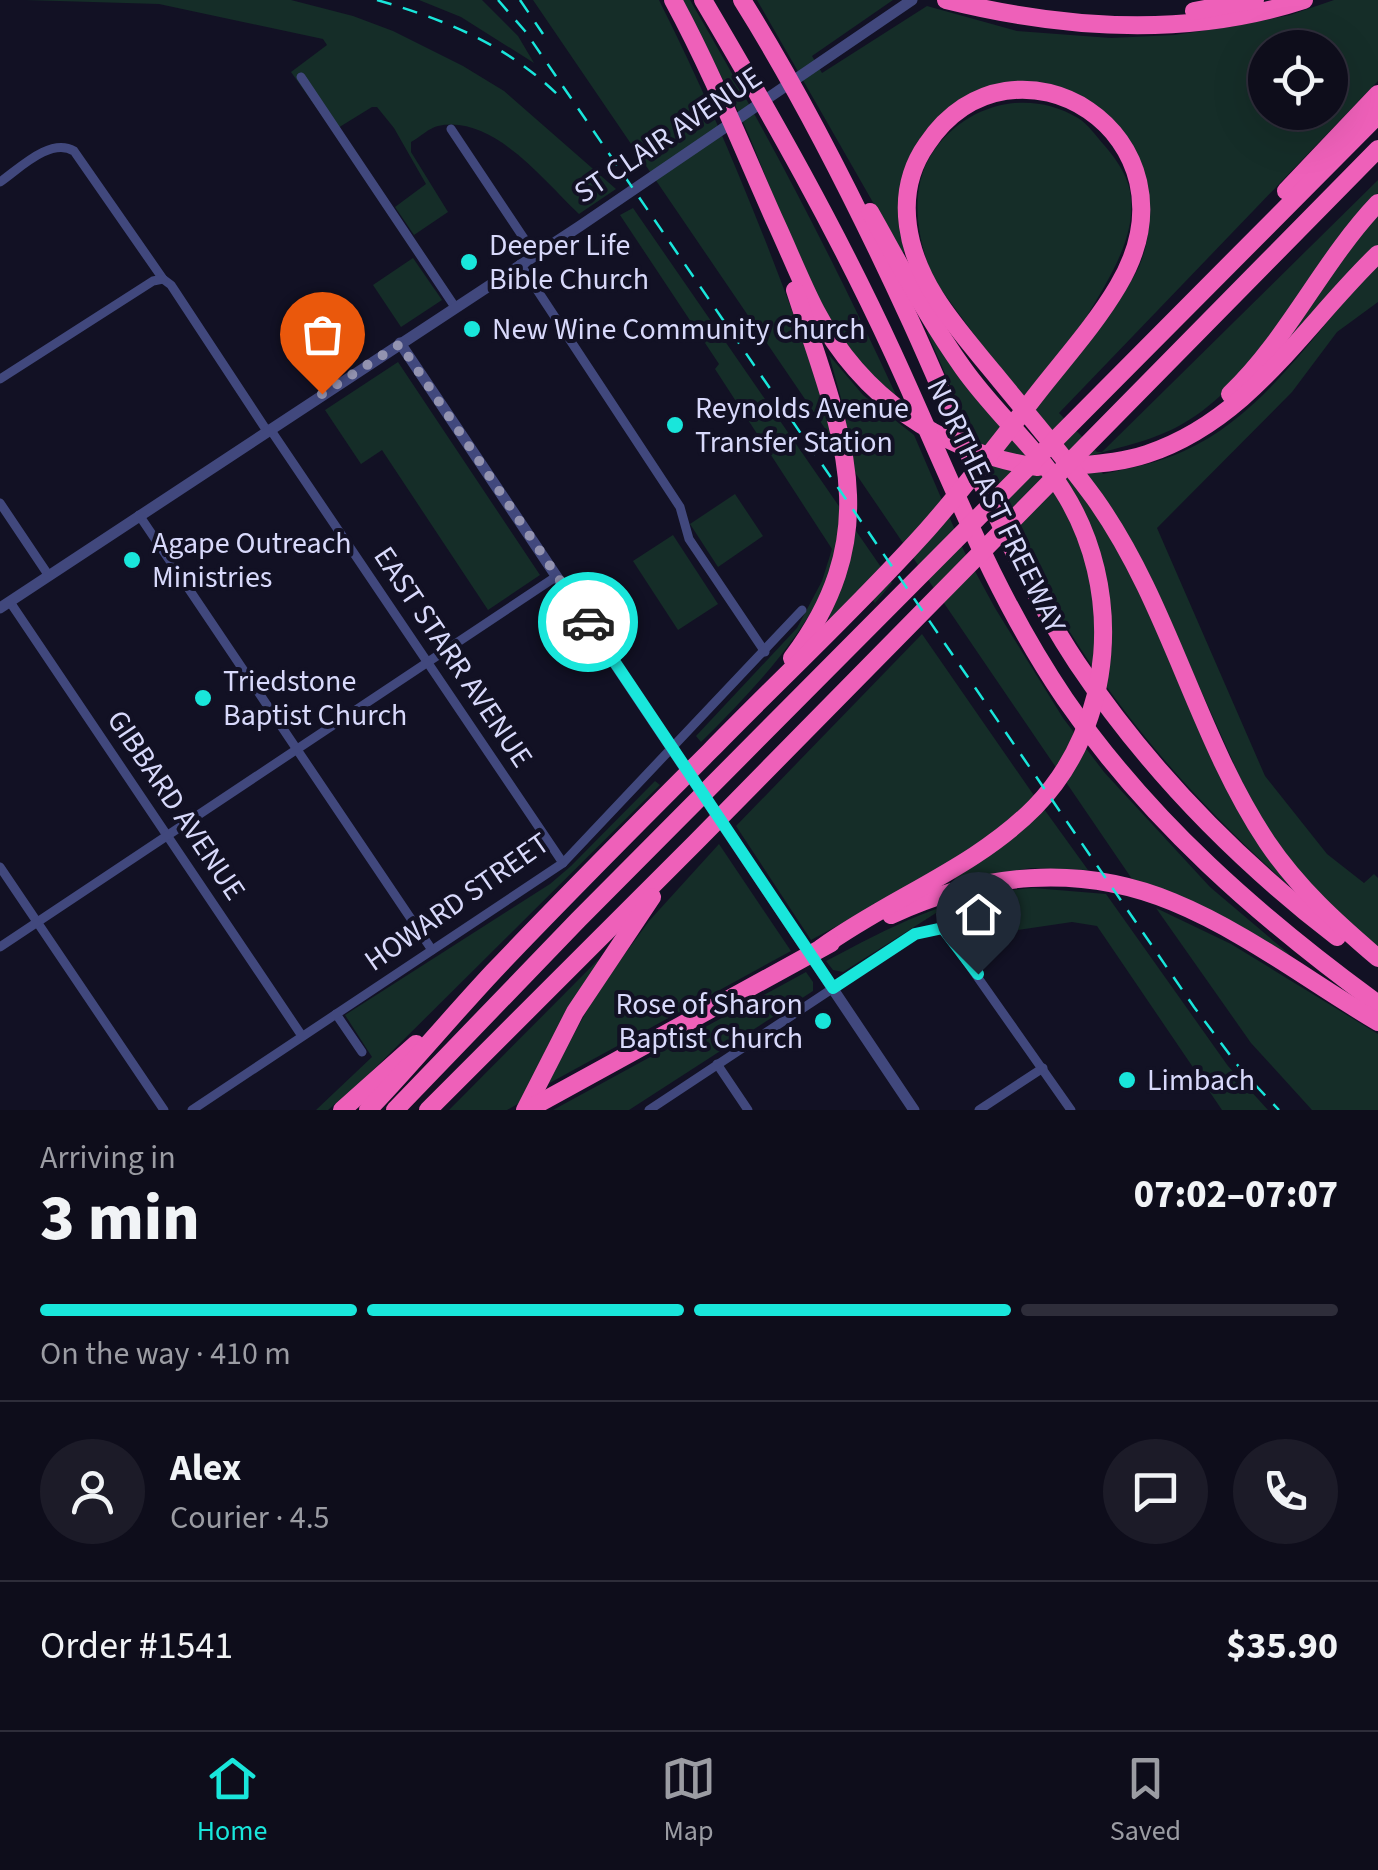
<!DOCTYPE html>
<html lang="en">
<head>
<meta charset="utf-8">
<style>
  :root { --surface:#0e0d1b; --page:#1c1b28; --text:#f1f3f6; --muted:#9b9ca3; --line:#2e2d3a; --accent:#19e6db }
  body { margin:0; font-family:"Source Sans 3",sans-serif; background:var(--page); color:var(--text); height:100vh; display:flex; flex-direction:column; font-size:38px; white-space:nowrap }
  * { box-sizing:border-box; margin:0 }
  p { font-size:32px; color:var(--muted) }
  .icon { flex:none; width:55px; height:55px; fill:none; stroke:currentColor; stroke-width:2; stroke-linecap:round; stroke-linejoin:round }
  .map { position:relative; height:1110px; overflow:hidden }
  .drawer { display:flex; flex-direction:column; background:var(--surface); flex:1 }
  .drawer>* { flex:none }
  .tools { position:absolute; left:1248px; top:30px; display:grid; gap:20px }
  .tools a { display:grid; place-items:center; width:100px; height:100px; border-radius:50%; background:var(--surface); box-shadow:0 10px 40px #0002,0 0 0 2px var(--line); font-size:50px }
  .pin { position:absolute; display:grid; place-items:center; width:85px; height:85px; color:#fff; margin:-102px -42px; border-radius:50% 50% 50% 0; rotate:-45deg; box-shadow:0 0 10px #0007 }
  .pin .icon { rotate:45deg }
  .courier { position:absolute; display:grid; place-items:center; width:100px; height:100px; margin:-50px; border:8px solid #19e6db; border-radius:50%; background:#fff; color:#222; box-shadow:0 2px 12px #0007 }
  .overview em { font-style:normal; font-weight:800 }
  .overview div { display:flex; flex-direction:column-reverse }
  .overview { display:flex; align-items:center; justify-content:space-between; height:170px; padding:0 40px }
  h1 { font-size:65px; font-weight:800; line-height:75px }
  .bar { display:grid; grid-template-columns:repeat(4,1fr); gap:15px 10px; align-content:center; height:120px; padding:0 40px }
  .bar i { height:12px; border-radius:8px; background:var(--line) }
  .bar .active { background:var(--accent) }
  .bar p { grid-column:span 4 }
  .line { display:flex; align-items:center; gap:25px; padding:0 40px; border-top:2px solid var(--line) }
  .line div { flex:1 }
  .round { display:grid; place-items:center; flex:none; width:105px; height:105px; border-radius:52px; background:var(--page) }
  .dock { display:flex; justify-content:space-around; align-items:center; height:140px; border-top:2px solid var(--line); background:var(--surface); font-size:28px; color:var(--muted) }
  .dock a { display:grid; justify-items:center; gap:5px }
  .dock .active { color:var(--accent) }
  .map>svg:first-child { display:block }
</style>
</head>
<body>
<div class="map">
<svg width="1378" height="1110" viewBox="0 0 1378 1110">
  <rect width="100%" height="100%" fill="#121124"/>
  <g fill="#152d28" fill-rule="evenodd">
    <path d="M25,0H291L353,16L393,31L463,66L504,91L616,189L579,214C544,181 493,114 438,126C429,128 420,137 411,142V152L448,212L414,235L395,207L426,184L394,128L377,107H372L333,131L291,72L327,45L323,39L159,4Z"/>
    <polygon points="419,0 482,0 518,36 534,63 461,17"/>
    <path d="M533,0H659C728,137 782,280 834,425L847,420L829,355L863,395L914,435L964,551L995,608L1063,718L1104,772L1210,887L1289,954L1286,957L1173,893L1132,879Z"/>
    <path d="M682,0H690C765,129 834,260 896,395C816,334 788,228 750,138C730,91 706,46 682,0Z"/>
    <path d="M757,0H893L812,56L822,73L927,6L1017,31L1111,38L1174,35L1236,26L1290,15L1334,0H1378V81L1059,413L1097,452H1102L1378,180V193C1314,261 1263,377 1184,423C1154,441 1122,446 1090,456L1103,474C1131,468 1158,463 1184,451C1269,412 1315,328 1378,265V302L1337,332L1292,392L1157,528L1265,776L1327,854L1364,883L1374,874L1378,878V947L1351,927L1302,875L1267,829L1239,775L1146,568L934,280C918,243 908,192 931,155C963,105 1027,87 1078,118C1088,124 1096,136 1104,145C1117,160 1130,178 1131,199C1135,241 1106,283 1086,318C1096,311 1109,305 1118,297C1164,252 1156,165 1114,122C1101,109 1081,93 1062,90C1044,87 1006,99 986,103C961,107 936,111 922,137C914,153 909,229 906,251L902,253ZM1265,48H1330V112H1265Z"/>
    <path d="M633,208L892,583L875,603L862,588L830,619L823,591C792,650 748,695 701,742L696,736L797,628L822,581L832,549L715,369L719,364L620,215Z"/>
    <polygon points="1378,213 1378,245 1259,375 1337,262"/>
    <polygon points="413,258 442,300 401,327 373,285"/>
    <path d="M930,330L1055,488L1084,547L1105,655L1112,649L1109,597L1050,460L1074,481L1098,512L1290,881L1287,884C1203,809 1127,725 1068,629C1010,536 971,432 927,332Z"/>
    <polygon points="398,362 540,575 488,610 382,450 361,464 325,410"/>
    <polygon points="735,494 763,536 718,567 690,524"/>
    <polygon points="673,535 718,604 678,630 633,561"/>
    <path d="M922,634L1035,797C969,859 890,897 811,940L736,826Z"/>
    <polygon points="655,781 660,785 362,1081 328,1110 316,1110 372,1057 345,1015 550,884 571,866"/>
    <polygon points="1044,809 1088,870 1031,868 956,881 954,877"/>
    <polygon points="719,844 791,951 546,1085 597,992 649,921"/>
    <path d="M1033,888L1106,894L1228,1066L1268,1110H1222L1097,926L1072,922L977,936L967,941C958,928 952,916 936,913L843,972L833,970L826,961C896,924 952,894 1033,888Z"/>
    <polygon points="1156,908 1231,944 1378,1034 1378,1110 1312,1110 1251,1043"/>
    <polygon points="598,960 601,961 523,1101 507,1110 449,1110"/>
    <polygon points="806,972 813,982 813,991 629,1110 553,1110"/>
  </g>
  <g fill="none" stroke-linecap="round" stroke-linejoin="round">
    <g stroke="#41487d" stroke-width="9">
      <polyline points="301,77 455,307"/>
      <polyline points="451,129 535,255"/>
      <path d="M0,182C19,169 50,137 74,151L163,279L171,285L267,431"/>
      <polyline points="520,264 680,507 689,539 765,652"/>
      <polyline points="0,379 153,281 163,279"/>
      <polyline points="270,429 563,863"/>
      <polyline points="0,503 49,576"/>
      <polyline points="139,515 432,950"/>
      <polyline points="10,602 302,1036"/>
      <polyline points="0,867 164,1110"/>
      <polyline points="0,947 557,576"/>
      <polyline points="336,1014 362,1052"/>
      <polyline points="717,1064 748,1110"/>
      <polyline points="192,1110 563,863 802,610"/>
      <polyline points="649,1110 915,934 943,928 1071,1110"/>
      <polyline points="979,1110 1043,1068"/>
    </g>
    <g stroke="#41487d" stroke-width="11">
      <polyline points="400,343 914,1110"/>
      <polyline points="0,608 580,226 912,0"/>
    </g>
    <g stroke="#ee60b9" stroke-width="18">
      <path d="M673,0C712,72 742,147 775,221C789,251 801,282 816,311C861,397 942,453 1038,467"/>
      <path d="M703,0C771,115 837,231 893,353C947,470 992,592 1065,699C1149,821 1259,917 1378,1004"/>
      <path d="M742,0C806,102 861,213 911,322C964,438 1007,557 1077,663C1148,769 1236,859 1337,937"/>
      <path d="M946,0C1063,29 1188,38 1304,0"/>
      <polyline points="1194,11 1255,0"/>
      <polyline points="1286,191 1378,94"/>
      <path d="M1230,394C1288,339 1322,262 1378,203"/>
      <path d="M1064,467C1092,464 1120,463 1147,454C1250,420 1304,325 1378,254"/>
      <path d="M792,658C890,528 839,427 795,290"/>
      <path d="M891,915C981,873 1079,863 1173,902C1246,932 1310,982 1378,1022"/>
      <path d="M821,948C890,898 975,868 1035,807C1116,724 1124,587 1063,491C1035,446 994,412 963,368C928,319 900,265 870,212"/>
      <polyline points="342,1110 416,1044"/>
      <path d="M368,1110C411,1065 451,1017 493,972C564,897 637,824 710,751C782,677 858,607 927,530C965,487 1001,440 1036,395C1064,359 1095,325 1118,286C1208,135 1013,16 927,144C910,168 904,197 908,226C916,285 958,329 994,373C1028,415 1064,456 1095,499C1170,605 1196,735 1267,842C1298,888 1337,923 1378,958"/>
      <polyline points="395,1110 578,920 1378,115"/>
      <polyline points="428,1110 696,842 1378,149"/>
      <polyline points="525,1110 575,1012 652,897"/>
      <polyline points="527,1110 831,943"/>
    </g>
    <g stroke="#19e6db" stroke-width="2.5" stroke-dasharray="15 12" stroke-linecap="butt">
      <path d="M377,0C446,20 505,44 557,94"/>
      <polyline points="498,0 525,31 1194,1007 1242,1071 1279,1110"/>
      <polyline points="520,0 543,34"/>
    </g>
  </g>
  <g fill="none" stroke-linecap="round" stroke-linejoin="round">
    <polyline stroke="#9393b0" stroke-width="10" stroke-dasharray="0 18" points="322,394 400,344 588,622"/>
    <polyline stroke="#19e6db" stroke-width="12" points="588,622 833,988 915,934 943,928 978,974"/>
  </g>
  <g fill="#19e6db" stroke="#121124" stroke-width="4">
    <circle cx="469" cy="262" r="10"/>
    <circle cx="472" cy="329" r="10"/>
    <circle cx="675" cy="425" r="10"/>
    <circle cx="132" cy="560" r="10"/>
    <circle cx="203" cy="698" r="10"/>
    <circle cx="823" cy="1021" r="10"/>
    <circle cx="1127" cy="1080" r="10"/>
  </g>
  <g text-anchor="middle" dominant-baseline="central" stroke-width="8" stroke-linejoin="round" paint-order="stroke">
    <g font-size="30" fill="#d8d9fb" stroke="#121124">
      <text transform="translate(668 135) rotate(-34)">ST CLAIR AVENUE</text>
      <text transform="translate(996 506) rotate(64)">NORTHEAST FREEWAY</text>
      <text transform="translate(453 657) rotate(56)">EAST STARR AVENUE</text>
      <text transform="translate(176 805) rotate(56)">GIBBARD AVENUE</text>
      <text transform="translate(457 902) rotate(-35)">HOWARD STREET</text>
    </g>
    <g font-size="30" fill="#d8d9fb" stroke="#121124" text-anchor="start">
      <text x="489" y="245">Deeper Life<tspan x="489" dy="34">Bible Church</tspan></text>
      <text x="492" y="329">New Wine Community Church</text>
      <text x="695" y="408">Reynolds Avenue<tspan x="695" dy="34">Transfer Station</tspan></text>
      <text x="152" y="543">Agape Outreach<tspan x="152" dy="34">Ministries</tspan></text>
      <text x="223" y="681">Triedstone<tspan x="223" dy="34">Baptist Church</tspan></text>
      <text x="803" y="1004" text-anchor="end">Rose of Sharon<tspan x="803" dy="34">Baptist Church</tspan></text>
      <text x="1147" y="1080">Limbach</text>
    </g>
  </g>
</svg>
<div class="tools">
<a><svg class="icon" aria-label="locate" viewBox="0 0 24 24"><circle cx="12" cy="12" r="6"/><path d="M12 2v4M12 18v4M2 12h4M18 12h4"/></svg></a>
</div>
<div class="pin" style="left:322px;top:394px;background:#ea580c"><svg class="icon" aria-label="bag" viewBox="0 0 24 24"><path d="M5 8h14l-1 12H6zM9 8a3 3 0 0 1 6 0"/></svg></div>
<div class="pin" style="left:978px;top:974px;background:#1f2937"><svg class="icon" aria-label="home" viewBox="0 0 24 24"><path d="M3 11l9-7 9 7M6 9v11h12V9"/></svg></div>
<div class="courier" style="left:588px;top:622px"><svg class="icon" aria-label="car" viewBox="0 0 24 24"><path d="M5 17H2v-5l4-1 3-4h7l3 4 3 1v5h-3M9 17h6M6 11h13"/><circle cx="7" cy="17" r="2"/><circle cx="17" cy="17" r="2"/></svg></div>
</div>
<section class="drawer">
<div class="overview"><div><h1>3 min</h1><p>Arriving in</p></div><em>07:02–07:07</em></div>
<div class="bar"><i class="active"></i><i class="active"></i><i class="active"></i><i></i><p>On the way · 410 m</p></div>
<div class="line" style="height:180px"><a class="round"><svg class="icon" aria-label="person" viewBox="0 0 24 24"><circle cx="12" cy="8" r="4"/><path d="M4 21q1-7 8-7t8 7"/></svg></a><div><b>Alex</b><p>Courier · 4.5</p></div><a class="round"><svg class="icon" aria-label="chat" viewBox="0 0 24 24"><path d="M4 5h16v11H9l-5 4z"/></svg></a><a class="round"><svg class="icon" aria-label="phone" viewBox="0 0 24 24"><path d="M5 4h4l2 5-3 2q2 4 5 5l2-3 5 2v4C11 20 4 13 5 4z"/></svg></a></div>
<div class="line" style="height:130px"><div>Order #1541</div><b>$35.90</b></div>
</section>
<nav class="dock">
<a class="active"><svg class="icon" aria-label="home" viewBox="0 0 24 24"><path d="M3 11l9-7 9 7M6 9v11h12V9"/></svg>Home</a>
<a><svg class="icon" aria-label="map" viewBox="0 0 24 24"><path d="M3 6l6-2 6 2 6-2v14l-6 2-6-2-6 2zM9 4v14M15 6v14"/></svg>Map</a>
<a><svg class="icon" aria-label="saved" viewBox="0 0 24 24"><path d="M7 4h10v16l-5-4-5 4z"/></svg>Saved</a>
</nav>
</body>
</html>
